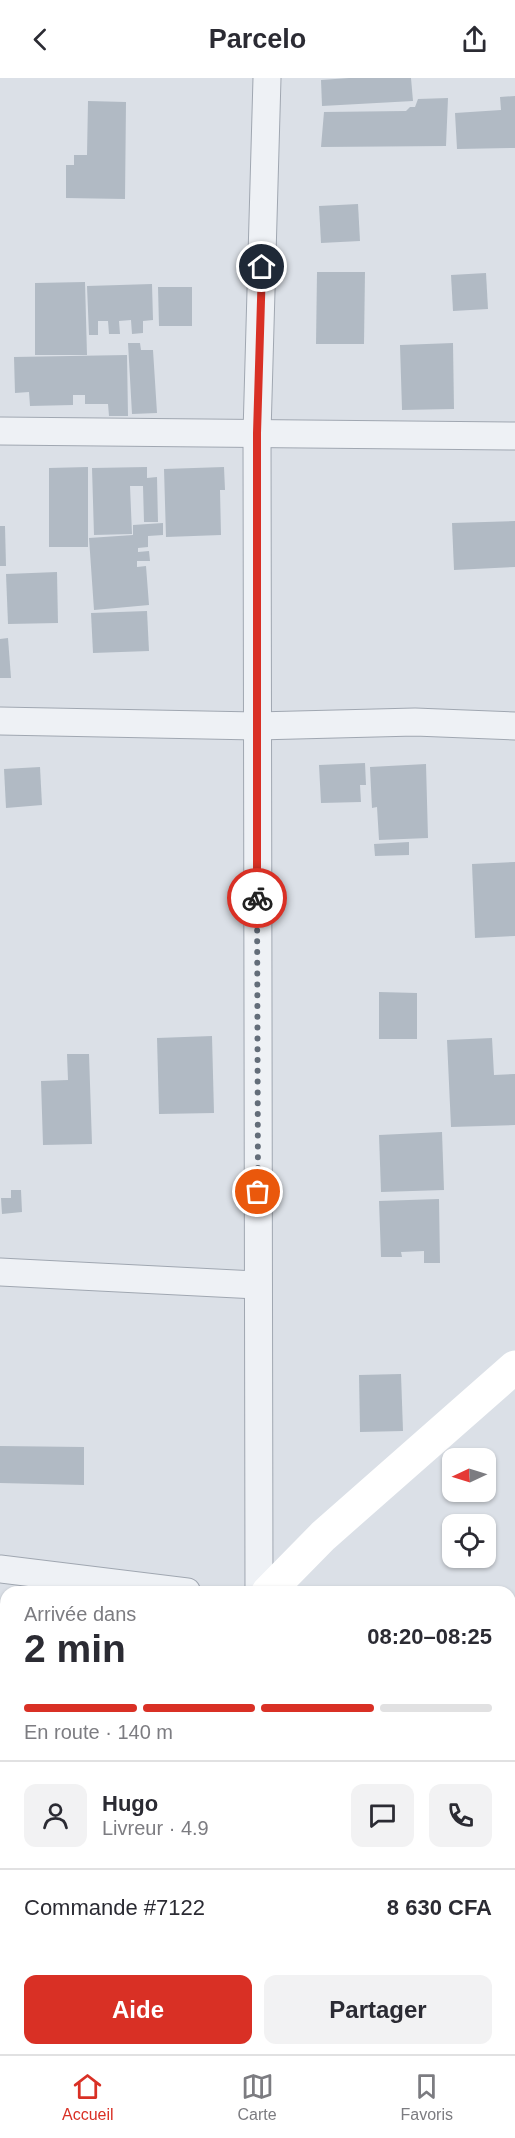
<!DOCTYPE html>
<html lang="fr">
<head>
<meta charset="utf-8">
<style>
  :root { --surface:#fff; --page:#f2f2f3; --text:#2b2b33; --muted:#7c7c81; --line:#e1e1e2; --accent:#d93025 }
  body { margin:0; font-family:Arial,sans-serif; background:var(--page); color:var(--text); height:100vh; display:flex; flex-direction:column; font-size:22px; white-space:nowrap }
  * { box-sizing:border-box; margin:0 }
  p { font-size:20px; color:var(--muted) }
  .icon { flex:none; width:33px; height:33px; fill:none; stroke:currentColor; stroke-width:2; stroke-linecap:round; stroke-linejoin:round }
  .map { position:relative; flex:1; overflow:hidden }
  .sheet { position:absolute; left:0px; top:1508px; width:516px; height:470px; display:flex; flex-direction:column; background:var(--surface); border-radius:18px 18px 0 0; box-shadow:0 2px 4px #0004 }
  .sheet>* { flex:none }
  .needle { width:39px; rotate:266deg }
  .fabs { position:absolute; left:442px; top:1370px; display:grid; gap:12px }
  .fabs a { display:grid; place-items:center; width:54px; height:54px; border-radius:12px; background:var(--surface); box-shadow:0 2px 4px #0004; font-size:30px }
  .pin { position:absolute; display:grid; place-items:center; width:51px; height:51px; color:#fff; margin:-26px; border:3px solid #fff; border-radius:50%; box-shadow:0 2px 6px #0007 }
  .courier { position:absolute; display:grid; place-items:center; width:60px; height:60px; margin:-30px; border:4px solid #d93025; border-radius:50%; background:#fff; color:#222; box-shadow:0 2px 8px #0007 }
  .summary em { font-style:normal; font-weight:800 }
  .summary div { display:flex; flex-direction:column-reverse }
  .summary { display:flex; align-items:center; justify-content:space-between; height:102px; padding:0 24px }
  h1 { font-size:39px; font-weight:800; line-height:45px }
  .bar { display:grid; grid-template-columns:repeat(4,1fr); gap:9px 6px; align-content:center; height:72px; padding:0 24px }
  .bar i { height:8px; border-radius:4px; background:var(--line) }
  .bar .on { background:var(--accent) }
  .bar p { grid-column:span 4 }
  .line { display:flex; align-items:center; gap:15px; padding:0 24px; border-top:2px solid var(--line) }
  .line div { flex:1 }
  .round { display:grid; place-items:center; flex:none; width:63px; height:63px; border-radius:12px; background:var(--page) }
  .primary-button { display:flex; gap:12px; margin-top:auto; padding:12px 24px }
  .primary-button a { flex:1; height:69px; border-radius:12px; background:var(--accent); color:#fff; font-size:24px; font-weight:800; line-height:69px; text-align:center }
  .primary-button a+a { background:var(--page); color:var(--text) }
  header { display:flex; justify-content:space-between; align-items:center; height:78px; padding:0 24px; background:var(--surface); font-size:27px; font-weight:800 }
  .tab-bar { display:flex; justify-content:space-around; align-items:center; height:84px; border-top:2px solid var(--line); background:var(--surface); font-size:16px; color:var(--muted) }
  .tab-bar a { display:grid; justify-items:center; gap:3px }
  .tab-bar .on { color:var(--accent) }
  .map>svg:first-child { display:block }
</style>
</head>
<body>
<header><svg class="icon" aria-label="back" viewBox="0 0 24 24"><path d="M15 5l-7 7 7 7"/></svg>Parcelo<svg class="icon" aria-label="share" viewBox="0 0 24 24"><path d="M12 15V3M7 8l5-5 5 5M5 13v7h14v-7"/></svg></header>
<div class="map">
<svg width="515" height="1976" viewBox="0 0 515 1976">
  <rect width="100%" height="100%" fill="#dbe0e7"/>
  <g fill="#b1bac4">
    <polygon points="349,0 411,0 413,23 322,28 321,2"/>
    <polygon points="515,18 515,70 457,71 455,35 501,32 500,19"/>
    <polygon points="448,20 446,68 321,69 324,34 406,33 410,29 415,29 418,21"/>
    <polygon points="88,23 126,24 125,121 66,120 66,87 74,87 74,77 87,77"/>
    <polygon points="358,126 360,163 321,165 319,128"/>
    <polygon points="317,194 365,194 364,266 316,266"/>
    <polygon points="486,195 488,231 453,233 451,197"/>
    <polygon points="85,204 87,277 35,277 35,205"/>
    <polygon points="152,206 153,242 143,243 143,255 132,256 131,242 119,243 120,256 109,256 108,243 98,243 98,257 89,257 87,208"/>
    <polygon points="158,209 192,209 192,248 159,248"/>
    <polygon points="128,265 140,265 141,272 153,272 157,335 132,336"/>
    <polygon points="453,265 454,331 402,332 400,267"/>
    <polygon points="127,277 128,338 109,338 108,326 85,326 85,317 73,317 73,327 30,328 29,314 15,315 14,279"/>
    <polygon points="88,389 88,469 49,469 49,390"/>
    <polygon points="147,389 147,400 157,399 158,444 144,444 143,408 130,408 132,456 94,457 92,390"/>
    <polygon points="224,389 225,412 220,412 221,457 166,459 164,391"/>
    <polygon points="515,443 515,489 454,492 452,445"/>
    <polygon points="163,445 163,457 148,458 148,469 138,470 138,474 149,473 150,483 137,483 137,489 146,488 149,527 94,532 89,460 133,457 133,447"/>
    <polygon points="0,448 5,448 6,488 0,488"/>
    <polygon points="57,494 58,545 8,546 6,496"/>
    <polygon points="147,533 149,573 93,575 91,535"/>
    <polygon points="8,560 11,600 0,600 0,561"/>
    <polygon points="365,685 366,707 360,707 361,724 321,725 319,687"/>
    <polygon points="426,686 428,760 379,762 377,729 372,730 370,689"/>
    <polygon points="40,689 42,727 6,730 4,691"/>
    <polygon points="409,764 409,777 375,778 374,766"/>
    <polygon points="515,784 515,858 475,860 472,786"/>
    <polygon points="379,914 417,915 417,961 379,961"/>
    <polygon points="212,958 214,1035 159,1036 157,960"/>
    <polygon points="492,960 494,997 515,996 515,1047 451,1049 447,962"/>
    <polygon points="67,976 89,976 92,1066 43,1067 41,1003 68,1002"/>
    <polygon points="442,1054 444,1112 381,1114 379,1057"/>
    <polygon points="11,1112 21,1112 22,1134 2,1136 1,1120 11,1120"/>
    <polygon points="439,1121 440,1185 424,1185 424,1173 401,1174 402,1179 381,1179 379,1123"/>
    <polygon points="401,1296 403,1353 360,1354 359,1297"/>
    <polygon points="0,1368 84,1369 84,1407 0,1405"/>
    <polygon points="0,1558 6,1559 6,1599 0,1599"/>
    <polygon points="181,1971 204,1971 208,1976 174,1976"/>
  </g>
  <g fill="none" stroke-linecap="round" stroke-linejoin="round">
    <g stroke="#a0a7b1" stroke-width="29">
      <g id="street">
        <polyline points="0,353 515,358"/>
        <polyline points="0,643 257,648 415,644 515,648"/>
        <polyline points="0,1194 258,1207"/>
        <polyline points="0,1491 187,1514"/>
        <polyline points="259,1514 257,355 267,0"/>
      </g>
    </g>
    <use href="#street" stroke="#eef1f5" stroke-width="27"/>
    <g stroke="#fff" stroke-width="33">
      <polyline points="268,1514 323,1458 515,1289"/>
      <polyline points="1,1976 6,1931"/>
    </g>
  </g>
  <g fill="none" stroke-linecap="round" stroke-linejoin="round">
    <polyline stroke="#636d79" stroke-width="6" stroke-dasharray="0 10.8" points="257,820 258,1114"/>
    <polyline stroke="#d93025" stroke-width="8" points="257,820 257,355 262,189"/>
  </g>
</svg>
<div class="fabs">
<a><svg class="needle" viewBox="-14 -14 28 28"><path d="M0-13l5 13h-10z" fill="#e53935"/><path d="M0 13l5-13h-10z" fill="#7c7c81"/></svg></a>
<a><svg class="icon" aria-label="locate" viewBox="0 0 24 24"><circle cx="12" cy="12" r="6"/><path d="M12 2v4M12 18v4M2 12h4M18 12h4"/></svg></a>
</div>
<div class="pin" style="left:258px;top:1114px;background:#ea580c"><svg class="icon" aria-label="bag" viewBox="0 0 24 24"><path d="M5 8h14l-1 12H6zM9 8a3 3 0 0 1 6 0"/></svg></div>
<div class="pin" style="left:262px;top:189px;background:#1f2937"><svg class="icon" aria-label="home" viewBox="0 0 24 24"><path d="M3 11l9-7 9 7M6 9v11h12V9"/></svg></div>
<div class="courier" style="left:257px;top:820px"><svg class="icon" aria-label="bike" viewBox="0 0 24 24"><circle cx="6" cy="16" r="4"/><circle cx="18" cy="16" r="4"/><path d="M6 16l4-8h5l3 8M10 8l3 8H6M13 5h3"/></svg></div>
<section class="sheet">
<div class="summary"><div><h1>2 min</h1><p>Arrivée dans</p></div><em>08:20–08:25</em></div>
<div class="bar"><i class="on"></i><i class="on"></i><i class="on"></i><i></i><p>En route · 140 m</p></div>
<div class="line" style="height:108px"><a class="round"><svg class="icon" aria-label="person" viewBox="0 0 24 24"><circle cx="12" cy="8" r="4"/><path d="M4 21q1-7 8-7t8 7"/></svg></a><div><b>Hugo</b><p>Livreur · 4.9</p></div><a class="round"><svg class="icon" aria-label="chat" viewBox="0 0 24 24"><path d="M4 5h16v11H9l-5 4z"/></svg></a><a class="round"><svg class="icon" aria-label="phone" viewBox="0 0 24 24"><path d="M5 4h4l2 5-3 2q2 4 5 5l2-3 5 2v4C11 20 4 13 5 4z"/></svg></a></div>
<div class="line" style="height:78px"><div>Commande #7122</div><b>8 630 CFA</b></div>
<div class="primary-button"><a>Aide</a><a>Partager</a></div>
</section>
</div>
<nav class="tab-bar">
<a class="on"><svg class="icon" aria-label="home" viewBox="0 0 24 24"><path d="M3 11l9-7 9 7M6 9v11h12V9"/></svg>Accueil</a>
<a><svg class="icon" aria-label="map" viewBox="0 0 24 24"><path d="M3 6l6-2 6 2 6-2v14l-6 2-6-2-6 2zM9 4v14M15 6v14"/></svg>Carte</a>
<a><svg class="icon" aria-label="saved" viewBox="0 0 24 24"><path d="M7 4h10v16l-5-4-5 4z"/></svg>Favoris</a>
</nav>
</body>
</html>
